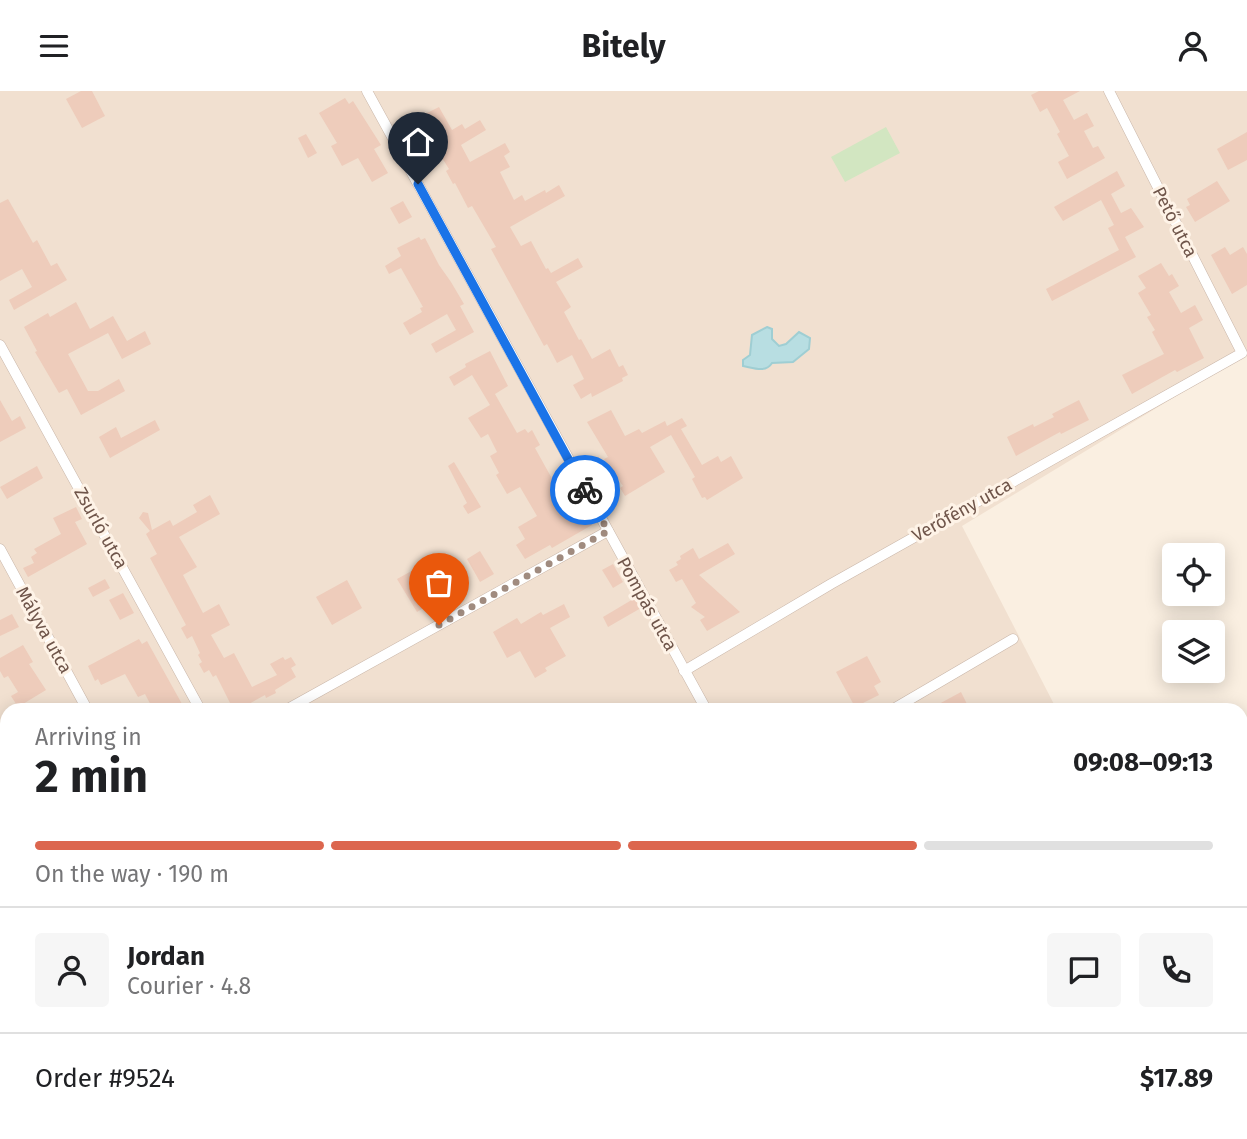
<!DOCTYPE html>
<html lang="en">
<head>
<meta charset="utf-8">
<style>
  :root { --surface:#fff; --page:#f6f6f6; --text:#202124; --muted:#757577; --line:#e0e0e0; --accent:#dc664e }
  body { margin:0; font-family:"Fira Sans",sans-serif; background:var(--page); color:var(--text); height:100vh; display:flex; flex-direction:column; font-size:26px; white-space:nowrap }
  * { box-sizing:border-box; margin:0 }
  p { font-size:23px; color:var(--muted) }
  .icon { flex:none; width:38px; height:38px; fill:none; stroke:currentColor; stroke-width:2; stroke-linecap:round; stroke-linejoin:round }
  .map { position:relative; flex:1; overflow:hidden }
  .panel { position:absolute; left:0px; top:612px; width:1248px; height:436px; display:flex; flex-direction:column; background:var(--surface); border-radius:21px 21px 0 0; box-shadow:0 4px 18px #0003 }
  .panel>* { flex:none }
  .controls { position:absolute; left:1162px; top:452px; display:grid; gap:14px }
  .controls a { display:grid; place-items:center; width:63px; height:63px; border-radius:7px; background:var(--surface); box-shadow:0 4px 18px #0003; font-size:35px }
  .pin { position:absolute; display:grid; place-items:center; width:60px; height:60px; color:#fff; margin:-72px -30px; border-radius:50% 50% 50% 0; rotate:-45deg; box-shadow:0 0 7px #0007 }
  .pin .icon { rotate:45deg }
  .courier { position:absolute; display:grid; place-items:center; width:70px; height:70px; margin:-35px; border:5px solid #1a73e8; border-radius:50%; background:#fff; color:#222; box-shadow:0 2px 9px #0007 }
  .headline em { font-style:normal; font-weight:700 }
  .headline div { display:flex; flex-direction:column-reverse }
  .headline { display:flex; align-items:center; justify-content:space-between; height:119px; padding:0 35px }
  h1 { font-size:46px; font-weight:700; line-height:52px }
  .bar { display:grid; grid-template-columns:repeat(4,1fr); gap:10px 7px; align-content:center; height:84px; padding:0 35px }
  .bar i { height:9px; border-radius:5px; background:var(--line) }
  .bar .selected { background:var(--accent) }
  .bar p { grid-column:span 4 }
  .line { display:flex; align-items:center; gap:18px; padding:0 35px; border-top:2px solid var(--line) }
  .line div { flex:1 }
  .round { display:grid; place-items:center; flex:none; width:74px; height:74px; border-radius:7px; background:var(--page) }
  header { display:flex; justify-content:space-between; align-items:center; height:91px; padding:0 35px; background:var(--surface); font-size:32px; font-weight:700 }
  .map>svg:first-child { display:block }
</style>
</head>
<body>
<header><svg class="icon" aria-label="menu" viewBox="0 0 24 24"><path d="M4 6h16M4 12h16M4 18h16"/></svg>Bitely<svg class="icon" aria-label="person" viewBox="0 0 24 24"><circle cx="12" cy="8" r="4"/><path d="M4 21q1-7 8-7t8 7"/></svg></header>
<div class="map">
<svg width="1247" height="1048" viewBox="0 0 1247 1048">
  <rect width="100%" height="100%" fill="#faefe1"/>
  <g fill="#f1e0d0">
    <polygon points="0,0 1247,0 1247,262 962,435 1057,619 7,620 7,851 0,841"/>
    <polygon points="688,1041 1141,1041 1144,1048 692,1048"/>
  </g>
  <polygon fill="#d2e6c1" points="886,36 900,62 845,91 831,66"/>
  <path fill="#b8dee2" stroke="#9fced3" stroke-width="2" d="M767,236L772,238V248L779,255L786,253L799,241L810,247L809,258L793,271L772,272C766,282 754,277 743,275V269L750,264L752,244Z"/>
  <g fill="#ecb">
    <polygon points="81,0 92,0 105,25 82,37 66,8"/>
    <polygon points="1039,0 1080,0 1063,9 1074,29 1087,22 1094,35 1084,40 1093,57 1098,55 1105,67 1067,88 1058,71 1069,65 1057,43 1060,41 1047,17 1040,21 1031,4"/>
    <polygon points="345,7 349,13 353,10 381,54 374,58 388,82 372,91 358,67 342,75 331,55 337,52 319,22"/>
    <polygon points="439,16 452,39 462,33 465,38 480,29 486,39 461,54 470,71 505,52 510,61 504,65 510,76 500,81 514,109 522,104 525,110 545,99 546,102 559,94 565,105 510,136 521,155 531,150 546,178 548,177 551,182 578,167 583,176 556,191 571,216 564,221 579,249 581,248 592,268 610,258 619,276 623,274 628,284 622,287 623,290 592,306 591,302 581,308 573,294 584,288 572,264 557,272 547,253 544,255 491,158 496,156 472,115 468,117 455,92 453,93 446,80 449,78 417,27"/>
    <polygon points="1247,41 1247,69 1228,79 1217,58"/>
    <polygon points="306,43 317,62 308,67 298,47"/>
    <polygon points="1117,80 1125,95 1111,103 1121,122 1131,117 1144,136 1125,146 1136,166 1052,210 1046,198 1119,159 1108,137 1114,134 1101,109 1063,130 1054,116"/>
    <polygon points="1217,90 1230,110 1195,131 1186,116 1190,114 1187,108"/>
    <polygon points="8,108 33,152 37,149 51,175 57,172 67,189 14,219 9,209 32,196 22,178 0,190 0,112"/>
    <polygon points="403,110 412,126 399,133 390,117"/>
    <polygon points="419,146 421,149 425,147 439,174 451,191 464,213 460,215 474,241 436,262 431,253 456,239 447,223 410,244 403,232 422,221 420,217 423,216 401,177 389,183 385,175 401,165 397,157"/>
    <polygon points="1225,156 1230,164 1243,156 1247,163 1247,194 1232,203 1211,164"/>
    <polygon points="1161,172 1169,185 1172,183 1179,195 1169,201 1181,222 1195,214 1203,229 1189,237 1204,267 1177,281 1175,279 1132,303 1122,284 1164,263 1152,241 1155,239 1147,226 1151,224 1138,202 1146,197 1138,185"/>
    <polygon points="76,211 90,238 113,225 127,250 145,240 151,253 122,268 108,242 68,263 88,300 98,300 119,288 125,300 81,324 67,298 59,302 35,261 37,260 24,236 48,222 50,226"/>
    <polygon points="490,260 508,295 495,303 517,342 525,338 528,342 532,339 540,354 535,357 555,393 556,392 562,401 572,396 592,434 552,457 550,454 525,468 516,454 525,448 518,436 537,425 520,396 507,403 496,384 499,382 490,365 497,361 488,343 481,347 468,327 490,314 472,284 454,295 449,286 466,276 465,273"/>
    <polygon points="0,309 12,330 20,325 26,337 0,351"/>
    <polygon points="1079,309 1089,329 1061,343 1060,341 1016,365 1007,346 1033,333 1034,336 1054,326 1052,323"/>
    <polygon points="611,319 625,345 639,338 642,342 665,330 667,335 682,327 687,335 681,338 702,374 718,365 721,371 731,365 743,387 707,409 705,406 702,407 692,388 695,386 671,344 650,356 665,381 625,405 620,397 623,395 604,368 608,366 587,331"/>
    <polygon points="155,329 160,339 110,367 99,346 116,336 121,347"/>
    <polygon points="454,371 481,416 468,423 463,415 467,412 448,375"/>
    <polygon points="37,375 43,387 7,408 0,396"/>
    <polygon points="210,404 220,423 179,446 197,476 183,484 203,522 219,513 230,534 211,544 224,567 234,562 252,596 277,584 270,573 283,566 285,569 291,566 296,574 291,577 296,586 275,599 276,602 266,607 265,604 247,614 250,620 234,620 216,584 213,586 209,579 204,582 199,573 202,571 198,564 200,562 192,545 187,548 181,537 186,534 150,467 157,463 146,443 150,440 139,427 143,421 148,422 152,439 170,429 173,435 197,421 193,414"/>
    <polygon points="76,416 82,428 75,431 87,453 28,486 23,477 34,472 31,466 37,462 34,458 61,443 53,427"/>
    <polygon points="728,452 735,463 699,484 740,521 707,540 700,529 705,526 691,516 696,512 682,488 676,491 669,479 678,474 676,471 681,468 680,465 693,457 699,468"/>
    <polygon points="480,460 494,483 480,491 467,468"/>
    <polygon points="435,467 438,473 444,469 459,494 417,521 397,488"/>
    <polygon points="613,473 623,491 613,497 602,479"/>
    <polygon points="105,488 110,497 93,506 88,497"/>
    <polygon points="347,489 362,517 332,534 316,506"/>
    <polygon points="123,502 134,522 120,529 109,509"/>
    <polygon points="635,507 641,517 608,536 603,526"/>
    <polygon points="564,513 570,526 550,537 566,565 545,577 547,580 535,587 520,560 507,567 493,541 517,527 521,533 541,521 543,524"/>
    <polygon points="12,523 19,536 0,545 0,529"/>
    <polygon points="139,548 142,553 147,550 182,613 171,620 154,620 145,603 138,606 125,583 101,594 98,588 95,590 88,575"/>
    <polygon points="23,554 33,571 29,573 46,599 18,616 11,605 18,601 8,585 4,587 0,580 0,567"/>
    <polygon points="867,565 881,591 874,595 879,604 855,616 836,581"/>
    <polygon points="961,601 967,613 955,620 926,620"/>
  </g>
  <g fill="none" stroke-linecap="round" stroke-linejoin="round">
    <g stroke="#c9b6a9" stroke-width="11">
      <g id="street">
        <polyline points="367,0 707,620"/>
        <polyline points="0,254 201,620"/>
        <polyline points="0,458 88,620"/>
        <polyline points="684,580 831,493 1242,262 1109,0"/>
        <polyline points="284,620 608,440"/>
        <polyline points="890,620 1013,548"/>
        <polyline points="0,778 7,774"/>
        <polyline points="835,1041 839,1048"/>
        <polyline points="947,1041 951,1048"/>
      </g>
    </g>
    <use href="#street" stroke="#fff" stroke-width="10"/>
  </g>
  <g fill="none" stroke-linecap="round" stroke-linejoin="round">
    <polyline stroke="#a08b7f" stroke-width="7" stroke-dasharray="0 12.6" points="439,534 608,440 585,399"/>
    <polyline stroke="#1a73e8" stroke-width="9" points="418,93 585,399"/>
  </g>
  <g text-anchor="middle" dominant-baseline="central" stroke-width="6" stroke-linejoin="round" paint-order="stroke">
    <g font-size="18" fill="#6f554a" stroke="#fef3e7">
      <text transform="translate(1175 131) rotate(63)">Pető utca</text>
      <text transform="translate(962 419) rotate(-29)">Verőfény utca</text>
      <text transform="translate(101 437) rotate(61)">Zsurló utca</text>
      <text transform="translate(647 513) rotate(61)">Pompás utca</text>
      <text transform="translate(44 539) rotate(61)">Mályva utca</text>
    </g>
  </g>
</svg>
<div class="controls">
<a><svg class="icon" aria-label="locate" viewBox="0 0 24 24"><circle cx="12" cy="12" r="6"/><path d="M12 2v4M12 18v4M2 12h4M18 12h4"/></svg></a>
<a><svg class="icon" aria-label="layers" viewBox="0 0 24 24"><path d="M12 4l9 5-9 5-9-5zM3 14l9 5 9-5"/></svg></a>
</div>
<div class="pin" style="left:439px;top:534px;background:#ea580c"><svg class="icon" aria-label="bag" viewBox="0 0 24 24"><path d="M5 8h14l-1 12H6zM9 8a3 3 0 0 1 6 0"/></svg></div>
<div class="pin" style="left:418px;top:93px;background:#1f2937"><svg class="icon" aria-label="home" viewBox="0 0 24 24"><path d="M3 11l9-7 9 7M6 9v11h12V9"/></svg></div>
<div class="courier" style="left:585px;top:399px"><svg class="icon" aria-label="bike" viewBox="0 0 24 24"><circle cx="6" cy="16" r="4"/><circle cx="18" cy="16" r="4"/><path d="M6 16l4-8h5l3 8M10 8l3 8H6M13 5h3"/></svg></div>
<section class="panel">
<div class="headline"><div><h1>2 min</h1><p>Arriving in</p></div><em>09:08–09:13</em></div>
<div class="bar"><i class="selected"></i><i class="selected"></i><i class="selected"></i><i></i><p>On the way · 190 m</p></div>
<div class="line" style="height:126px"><a class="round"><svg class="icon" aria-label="person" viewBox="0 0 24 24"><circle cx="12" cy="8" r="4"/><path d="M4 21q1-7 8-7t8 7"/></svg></a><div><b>Jordan</b><p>Courier · 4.8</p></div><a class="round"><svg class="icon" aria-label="chat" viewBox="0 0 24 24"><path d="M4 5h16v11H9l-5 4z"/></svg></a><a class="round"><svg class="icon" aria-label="phone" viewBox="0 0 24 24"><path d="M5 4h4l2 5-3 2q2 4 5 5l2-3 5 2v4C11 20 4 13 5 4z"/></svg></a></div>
<div class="line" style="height:91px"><div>Order #9524</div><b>$17.89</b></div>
</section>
</div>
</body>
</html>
